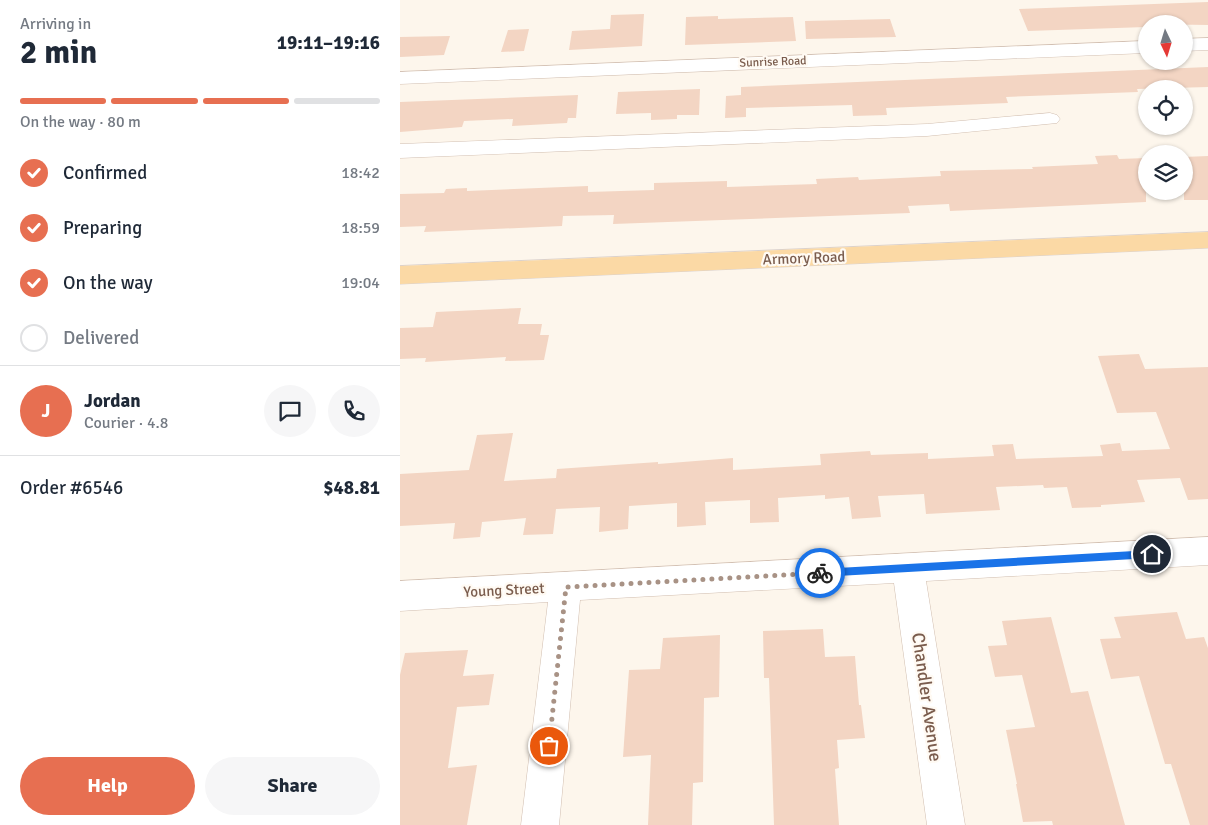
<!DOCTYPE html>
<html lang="en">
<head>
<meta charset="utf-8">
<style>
  :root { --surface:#fff; --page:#f6f6f7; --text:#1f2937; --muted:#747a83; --line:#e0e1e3; --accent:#e76f51 }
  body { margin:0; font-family:Signika,sans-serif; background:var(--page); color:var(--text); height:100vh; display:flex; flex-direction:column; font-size:19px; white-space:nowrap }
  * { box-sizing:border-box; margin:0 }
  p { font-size:16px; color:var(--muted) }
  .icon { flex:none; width:28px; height:28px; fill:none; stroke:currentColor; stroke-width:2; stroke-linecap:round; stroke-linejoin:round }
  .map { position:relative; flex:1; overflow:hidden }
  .drawer { display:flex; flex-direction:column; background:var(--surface); width:400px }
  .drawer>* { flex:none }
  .needle { width:32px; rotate:176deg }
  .buttons { position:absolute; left:738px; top:15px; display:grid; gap:10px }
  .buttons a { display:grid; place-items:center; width:55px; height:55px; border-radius:50%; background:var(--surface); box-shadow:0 1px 4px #0004; font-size:25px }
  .pin { position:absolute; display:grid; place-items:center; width:42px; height:42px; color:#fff; margin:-21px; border:2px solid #fff; border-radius:50%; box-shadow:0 1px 5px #0007 }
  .courier { position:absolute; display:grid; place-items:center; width:50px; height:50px; margin:-25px; border:4px solid #1a73e8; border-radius:50%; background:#fff; color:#222; box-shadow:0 1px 6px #0007 }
  .headline em { font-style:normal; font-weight:700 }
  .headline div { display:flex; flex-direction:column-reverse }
  .headline { display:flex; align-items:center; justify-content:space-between; height:85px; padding:0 20px }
  h1 { font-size:32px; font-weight:700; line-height:38px }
  .bar { display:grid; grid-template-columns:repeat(4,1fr); gap:8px 5px; align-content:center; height:60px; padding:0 20px }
  .bar i { height:6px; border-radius:4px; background:var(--line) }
  .bar .on { background:var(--accent) }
  .bar p { grid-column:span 4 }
  .line { display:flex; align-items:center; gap:12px; padding:0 20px; border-top:1px solid var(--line) }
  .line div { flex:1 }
  .round { display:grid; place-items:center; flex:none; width:52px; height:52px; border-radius:26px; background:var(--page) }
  ol { padding:0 20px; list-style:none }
  li { display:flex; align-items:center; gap:15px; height:55px }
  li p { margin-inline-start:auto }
  li .icon { padding:5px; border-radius:50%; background:var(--accent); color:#fff; stroke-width:4 }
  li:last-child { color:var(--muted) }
  li i { width:28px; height:28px; border:2px solid var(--line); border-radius:50% }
  .action { display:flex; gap:10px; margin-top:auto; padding:10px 20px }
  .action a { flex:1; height:58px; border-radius:30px; background:var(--accent); color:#fff; font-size:20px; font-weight:700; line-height:58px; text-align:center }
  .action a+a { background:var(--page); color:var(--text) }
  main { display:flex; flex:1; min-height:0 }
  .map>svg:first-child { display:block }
</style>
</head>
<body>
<main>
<section class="drawer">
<div class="headline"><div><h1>2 min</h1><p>Arriving in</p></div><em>19:11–19:16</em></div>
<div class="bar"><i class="on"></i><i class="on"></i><i class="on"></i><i></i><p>On the way · 80 m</p></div>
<ol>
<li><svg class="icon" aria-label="check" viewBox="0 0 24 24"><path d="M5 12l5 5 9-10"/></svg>Confirmed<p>18:42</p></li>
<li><svg class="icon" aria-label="check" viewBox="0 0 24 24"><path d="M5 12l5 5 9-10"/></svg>Preparing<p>18:59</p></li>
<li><svg class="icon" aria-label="check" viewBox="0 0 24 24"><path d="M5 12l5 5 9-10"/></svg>On the way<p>19:04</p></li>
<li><i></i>Delivered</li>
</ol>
<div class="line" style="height:90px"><b class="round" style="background:var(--accent);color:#fff">J</b><div><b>Jordan</b><p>Courier · 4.8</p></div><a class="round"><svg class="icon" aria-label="chat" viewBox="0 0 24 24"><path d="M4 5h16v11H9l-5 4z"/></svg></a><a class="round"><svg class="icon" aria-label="phone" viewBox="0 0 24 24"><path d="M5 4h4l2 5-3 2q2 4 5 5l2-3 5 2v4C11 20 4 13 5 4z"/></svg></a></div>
<div class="line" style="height:65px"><div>Order #6546</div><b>$48.81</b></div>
<div class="action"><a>Help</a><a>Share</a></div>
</section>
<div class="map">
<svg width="808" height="825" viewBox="0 0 808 825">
  <rect width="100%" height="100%" fill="#fdf6ec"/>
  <g fill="#f3d5c3">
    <polygon points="808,2 808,25 746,24 746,27 628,31 619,9"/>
    <polygon points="244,14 242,46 169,50 172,31 210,29 211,15"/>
    <polygon points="318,16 318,19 393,17 396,41 285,45 286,17"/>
    <polygon points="490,19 496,37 406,39 405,21"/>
    <polygon points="129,29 124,51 101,52 108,30"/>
    <polygon points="50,36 44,55 0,57 0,37"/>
    <polygon points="808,67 808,87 737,89 738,92 606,97 608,103 486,108 487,115 453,116 452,105 346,108 346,117 325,118 326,96 341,95 341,87"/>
    <polygon points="300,89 299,115 277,115 277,119 251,120 251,113 216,114 218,92"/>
    <polygon points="178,95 176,118 168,118 167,123 112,126 113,119 64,121 62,127 0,132 0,102"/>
    <polygon points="717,155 719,159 746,158 746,202 550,211 549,204 508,206 510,213 213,224 214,215 163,216 162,226 49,231 24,232 26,226 0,227 0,194 44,193 46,189 67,188 67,191 188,186 188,192 254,190 254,183 327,181 327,187 417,184 416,179 458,177 459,180 541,176 540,171 633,169 632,167 698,164 695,156"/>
    <polygon points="808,156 808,200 784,200 784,157"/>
    <polygon points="121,308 118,324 142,324 140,335 149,335 144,360 105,361 106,357 25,362 26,358 0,359 0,328 33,327 36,312"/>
    <polygon points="739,354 745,369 808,367 808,499 788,500 780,478 737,480 745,502 701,505 701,507 672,508 667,487 644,488 643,485 596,487 600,510 526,514 524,494 478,496 481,517 452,519 449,497 425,499 425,495 378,498 379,522 350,523 350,500 305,502 306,525 277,527 277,503 229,506 228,529 199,532 200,507 156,509 153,534 123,535 126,518 82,522 80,537 53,539 55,523 0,526 0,474 69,470 77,435 113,433 104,481 156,478 157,469 258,462 258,464 333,458 333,470 421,465 420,454 470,451 471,455 528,453 528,459 594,456 592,445 613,444 616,459 703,456 700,445 720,443 722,451 770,449 756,412 717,413 698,356"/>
    <polygon points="777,612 786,639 804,637 808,648 808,825 790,825 771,764 765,764 739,676 711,679 700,639 721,638 714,617"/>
    <polygon points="651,617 671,693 688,691 725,825 653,825 652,821 623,822 616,784 617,784 606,730 635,727 622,675 595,677 588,646 607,645 602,621"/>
    <polygon points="423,629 425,657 455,656 459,705 461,705 465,738 437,740 439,768 435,769 439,825 374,825 369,678 364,678 363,631"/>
    <polygon points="320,635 319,697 304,698 303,782 293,783 292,825 248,825 251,755 223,757 229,670 260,669 263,638"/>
    <polygon points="68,650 63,676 94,674 89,705 57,707 48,768 77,765 67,825 0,825 0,675 5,653"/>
  </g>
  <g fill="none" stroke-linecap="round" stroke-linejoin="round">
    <g stroke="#d1beb0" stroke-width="1">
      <g id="minor">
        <polygon points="808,38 808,50 784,51 784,39"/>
        <polygon points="746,41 746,53 0,84 0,72"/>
        <polygon points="650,113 657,115 660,119 657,123 527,136 0,158 0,144 527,124"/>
        <polygon points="808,537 808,565 526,581 565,825 527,825 494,583 180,600 159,825 121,825 148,602 0,611 0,581"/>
      </g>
    </g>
    <g stroke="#dad1cd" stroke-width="1">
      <polygon id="major" points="808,232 808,248 0,284 0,266"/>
    </g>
    <use href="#minor" fill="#fff" fill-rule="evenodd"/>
    <use href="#major" fill="#fbd9a5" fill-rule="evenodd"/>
  </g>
  <polygon fill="#1a73e8" points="752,550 756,554 752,558 420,577 416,573 420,569"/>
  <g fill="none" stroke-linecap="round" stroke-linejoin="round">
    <polyline stroke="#a89285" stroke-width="5" stroke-dasharray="0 9" points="149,746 166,587 420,573"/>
  </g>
  <g text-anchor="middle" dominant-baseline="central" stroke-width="4.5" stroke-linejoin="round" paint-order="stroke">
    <g font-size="12" fill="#7a5c4d" stroke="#fffaf3">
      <text transform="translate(373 62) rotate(-2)">Sunrise Road</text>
    </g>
    <g font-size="15" fill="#7a5c4d" stroke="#fffaf3">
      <text transform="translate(404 258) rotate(-2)">Armory Road</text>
      <text transform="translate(104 590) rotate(-3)">Young Street</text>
    </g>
    <g font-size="18" fill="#7a5c4d" stroke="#fffaf3">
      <text transform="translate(527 697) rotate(82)">Chandler Avenue</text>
    </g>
  </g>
</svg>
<div class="buttons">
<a><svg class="needle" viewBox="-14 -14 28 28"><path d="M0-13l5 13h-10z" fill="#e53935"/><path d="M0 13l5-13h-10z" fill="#747a83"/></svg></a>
<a><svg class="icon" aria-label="locate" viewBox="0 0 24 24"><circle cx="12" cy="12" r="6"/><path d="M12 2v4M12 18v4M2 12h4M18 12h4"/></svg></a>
<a><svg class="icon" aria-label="layers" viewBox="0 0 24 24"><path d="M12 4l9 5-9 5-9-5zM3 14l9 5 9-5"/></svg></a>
</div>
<div class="pin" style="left:149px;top:746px;background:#ea580c"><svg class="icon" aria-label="bag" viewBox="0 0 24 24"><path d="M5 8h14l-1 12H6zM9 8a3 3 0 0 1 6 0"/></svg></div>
<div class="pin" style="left:752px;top:554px;background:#1f2937"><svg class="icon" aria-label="home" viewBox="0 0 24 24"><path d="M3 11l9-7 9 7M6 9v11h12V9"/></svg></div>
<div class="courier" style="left:420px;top:573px"><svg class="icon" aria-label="bike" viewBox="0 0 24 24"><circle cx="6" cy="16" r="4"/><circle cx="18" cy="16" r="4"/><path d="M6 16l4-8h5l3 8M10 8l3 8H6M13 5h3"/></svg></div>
</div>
</main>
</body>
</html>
